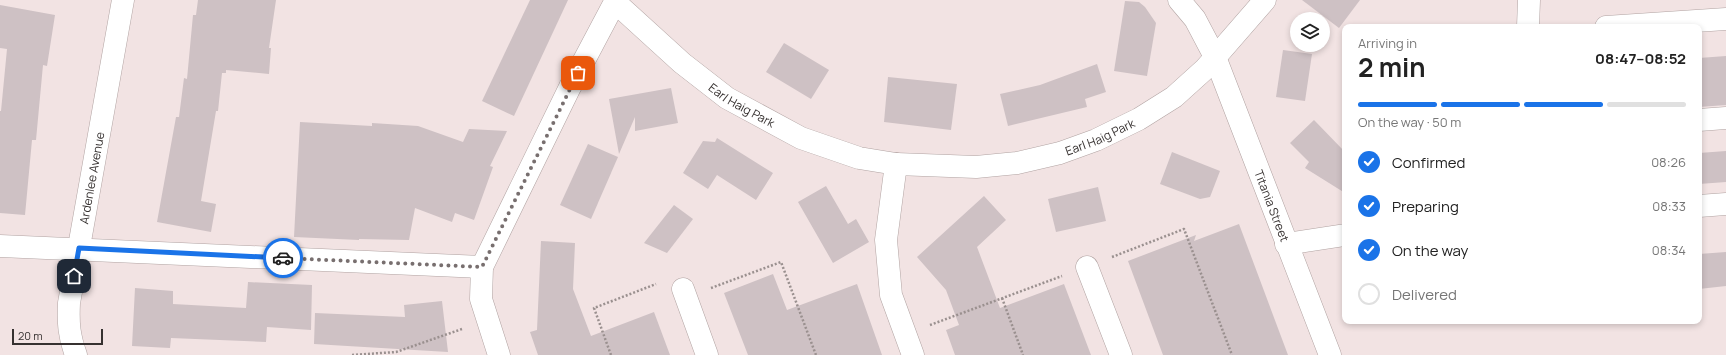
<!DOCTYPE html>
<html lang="en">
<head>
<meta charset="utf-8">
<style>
  :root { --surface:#fff; --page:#f6f6f6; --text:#222; --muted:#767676; --line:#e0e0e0; --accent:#1a73e8 }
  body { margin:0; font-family:Manrope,sans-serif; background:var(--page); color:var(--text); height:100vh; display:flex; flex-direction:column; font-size:15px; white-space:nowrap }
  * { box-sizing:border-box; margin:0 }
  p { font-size:13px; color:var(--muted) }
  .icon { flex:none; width:22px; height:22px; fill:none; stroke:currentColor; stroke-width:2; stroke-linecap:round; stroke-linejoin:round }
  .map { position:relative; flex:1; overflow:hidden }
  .drawer { position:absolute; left:1342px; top:24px; width:360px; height:300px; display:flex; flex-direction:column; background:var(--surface); border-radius:8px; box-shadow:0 2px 6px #0003 }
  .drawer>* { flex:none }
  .controls { position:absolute; left:1290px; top:12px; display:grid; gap:8px }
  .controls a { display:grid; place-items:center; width:40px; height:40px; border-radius:50%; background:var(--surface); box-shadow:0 2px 6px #0003; font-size:20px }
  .scale { position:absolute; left:12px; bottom:10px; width:91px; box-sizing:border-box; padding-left:4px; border:2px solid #363130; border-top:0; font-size:11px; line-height:14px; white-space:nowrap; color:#363130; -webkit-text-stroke:3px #f2e3e3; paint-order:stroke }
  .pin { position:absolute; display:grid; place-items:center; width:34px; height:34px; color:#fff; margin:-17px; border-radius:8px; box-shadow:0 2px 6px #0006 }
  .courier { position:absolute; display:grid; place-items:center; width:40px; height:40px; margin:-20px; border:3px solid #1a73e8; border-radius:50%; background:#fff; color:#222; box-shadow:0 1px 5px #0007 }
  .summary em { font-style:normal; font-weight:700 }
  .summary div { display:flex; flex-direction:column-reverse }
  .summary { display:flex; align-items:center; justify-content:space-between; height:68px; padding:0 16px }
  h1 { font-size:26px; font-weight:700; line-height:30px }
  .bar { display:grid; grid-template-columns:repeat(4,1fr); gap:6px 4px; align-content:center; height:48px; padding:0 16px }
  .bar i { height:5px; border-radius:3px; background:var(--line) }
  .bar .current { background:var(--accent) }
  .bar p { grid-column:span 4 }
  ol { padding:0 16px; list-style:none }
  li { display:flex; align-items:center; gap:12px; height:44px }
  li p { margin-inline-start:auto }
  li .icon { padding:4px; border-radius:50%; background:var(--accent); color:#fff; stroke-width:4 }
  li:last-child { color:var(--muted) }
  li i { width:22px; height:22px; border:2px solid var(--line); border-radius:50% }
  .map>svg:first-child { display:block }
</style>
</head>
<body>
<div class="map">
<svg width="1726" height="355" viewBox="0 0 1726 355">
  <rect width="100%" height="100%" fill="#f2e3e3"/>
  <g fill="#cec1c4">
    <polygon points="198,0 276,0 269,48 271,48 269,74 226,70 226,73 222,73 218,111 216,111 201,201 216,204 211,232 157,222 176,117 179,117 184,78 187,79 193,15 196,15"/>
    <polygon points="530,0 568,0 514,116 482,101"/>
    <polygon points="1302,0 1360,0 1339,28"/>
    <polygon points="1125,1 1139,2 1145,7 1156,23 1147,76 1114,71"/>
    <polygon points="0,5 55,15 47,66 43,65 36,140 32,140 25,215 0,213 0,111 1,111 7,49 0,48"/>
    <polygon points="784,43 829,70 811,99 766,72"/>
    <polygon points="1283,50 1312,54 1305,101 1276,97"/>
    <polygon points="1726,56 1726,105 1699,107 1699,58"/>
    <polygon points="1097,64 1106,92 1085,99 1087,107 1008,126 1000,94 1040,85"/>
    <polygon points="888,77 957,84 951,130 884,122"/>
    <polygon points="671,88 678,123 635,131 635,117 619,154 609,99"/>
    <polygon points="1314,120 1345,152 1345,193 1305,168 1309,162 1290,143"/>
    <polygon points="300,122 372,126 372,123 418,126 463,142 469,129 507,131 490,166 493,167 474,220 455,213 452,222 415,208 409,240 359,239 359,240 294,237"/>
    <polygon points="717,138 773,173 756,200 717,175 708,189 683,173 703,141 715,142"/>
    <polygon points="588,144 618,157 591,219 560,205"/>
    <polygon points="1726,151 1726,182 1699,184 1699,153"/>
    <polygon points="1172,152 1220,171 1210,197 1200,199 1160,184"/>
    <polygon points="826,186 848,224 856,219 869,242 833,263 798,202"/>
    <polygon points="1098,187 1106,221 1056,232 1048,199"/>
    <polygon points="984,196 1006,220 977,247 1000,308 1064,284 1091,355 955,355 946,330 959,325 946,290 917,257"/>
    <polygon points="674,205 693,219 667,253 644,243"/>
    <polygon points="1239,224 1288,355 1163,355 1128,261 1196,235 1194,241"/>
    <polygon points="541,241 575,243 573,289 591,336 654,312 670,355 538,355 530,332 537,330"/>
    <polygon points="1726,252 1726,286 1699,289 1699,254"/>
    <polygon points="773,274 787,310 857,284 882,355 748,355 724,293"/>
    <polygon points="248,282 312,285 311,330 267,327 266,342 171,338 170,348 132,346 135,288 173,291 173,304 246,308"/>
    <polygon points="442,301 448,352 314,344 315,313 405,317 404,305"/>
  </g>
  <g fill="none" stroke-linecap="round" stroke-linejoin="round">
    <g stroke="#b1a3a2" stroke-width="23">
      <g id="minor">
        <path id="s1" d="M1179,0L1195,19L1215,57L1330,355"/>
        <path id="s2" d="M615,2L682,63L727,98L801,138L859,158L896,164L976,167L1017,163L1060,153L1096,140L1139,119L1174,97L1205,69L1265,0"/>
        <polyline points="1528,27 1529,0"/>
        <polyline points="1606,27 1726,19"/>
        <polyline points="1699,120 1726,118"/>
        <polyline points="896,164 886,240 891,295 913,355"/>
        <polyline points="1699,206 1726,204"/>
        <polyline points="1286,244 1345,235"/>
        <polyline points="0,246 482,267"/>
        <polyline points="1087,267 1121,355"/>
        <polyline points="683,289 707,355"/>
        <path id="s3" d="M76,355C69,336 68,323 69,303L123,0"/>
        <polyline points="499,355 481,299 482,267 570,87 616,0"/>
      </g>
    </g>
    <g stroke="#9a908f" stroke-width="2.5" stroke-dasharray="2 2" stroke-linecap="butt">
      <polyline points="1112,257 1184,229 1232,355"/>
      <polyline points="711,288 781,262 816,355"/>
      <polyline points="1002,298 1023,355"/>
      <polyline points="930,325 1062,276"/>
      <polyline points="352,355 396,352 462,329"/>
      <polyline points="611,355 594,308 656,284"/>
    </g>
    <use href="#minor" stroke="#fff" stroke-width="22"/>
  </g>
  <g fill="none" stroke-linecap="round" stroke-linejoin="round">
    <polyline stroke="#786f6f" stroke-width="4" stroke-dasharray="0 7.2" points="283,258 482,267 578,73"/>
    <polyline stroke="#1a73e8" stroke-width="5" points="74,276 79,248 283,258"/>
  </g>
  <g text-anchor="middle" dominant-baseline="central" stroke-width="3" stroke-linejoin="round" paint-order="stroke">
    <g font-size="12" fill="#363130" stroke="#f2e3e3">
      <text stroke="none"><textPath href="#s2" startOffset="164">Earl Haig Park</textPath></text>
      <text stroke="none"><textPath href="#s2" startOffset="539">Earl Haig Park</textPath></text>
      <text stroke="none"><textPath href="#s3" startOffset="180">Ardenlee Avenue</textPath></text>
      <text stroke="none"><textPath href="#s1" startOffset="227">Titania Street</textPath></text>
    </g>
  </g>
</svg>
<div class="controls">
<a><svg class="icon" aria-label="layers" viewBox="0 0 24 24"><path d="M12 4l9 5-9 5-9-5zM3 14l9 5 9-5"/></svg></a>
</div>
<div class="scale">20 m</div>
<div class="pin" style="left:578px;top:73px;background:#ea580c"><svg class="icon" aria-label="bag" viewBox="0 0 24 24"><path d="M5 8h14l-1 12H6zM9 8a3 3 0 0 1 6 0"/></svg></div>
<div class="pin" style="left:74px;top:276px;background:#1f2937"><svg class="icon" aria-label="home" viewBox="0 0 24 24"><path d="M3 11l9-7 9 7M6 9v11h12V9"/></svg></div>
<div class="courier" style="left:283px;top:258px"><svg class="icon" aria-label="car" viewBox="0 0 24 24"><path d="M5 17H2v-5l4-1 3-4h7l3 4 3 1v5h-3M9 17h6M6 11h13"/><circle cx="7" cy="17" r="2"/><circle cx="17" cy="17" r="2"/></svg></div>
<section class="drawer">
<div class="summary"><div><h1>2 min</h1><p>Arriving in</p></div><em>08:47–08:52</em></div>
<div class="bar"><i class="current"></i><i class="current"></i><i class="current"></i><i></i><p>On the way · 50 m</p></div>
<ol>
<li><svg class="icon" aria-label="check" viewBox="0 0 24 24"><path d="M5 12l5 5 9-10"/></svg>Confirmed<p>08:26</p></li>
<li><svg class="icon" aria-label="check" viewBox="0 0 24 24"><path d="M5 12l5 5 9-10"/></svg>Preparing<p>08:33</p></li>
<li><svg class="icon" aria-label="check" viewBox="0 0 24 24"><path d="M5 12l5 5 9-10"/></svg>On the way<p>08:34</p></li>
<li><i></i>Delivered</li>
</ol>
</section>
</div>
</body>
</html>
